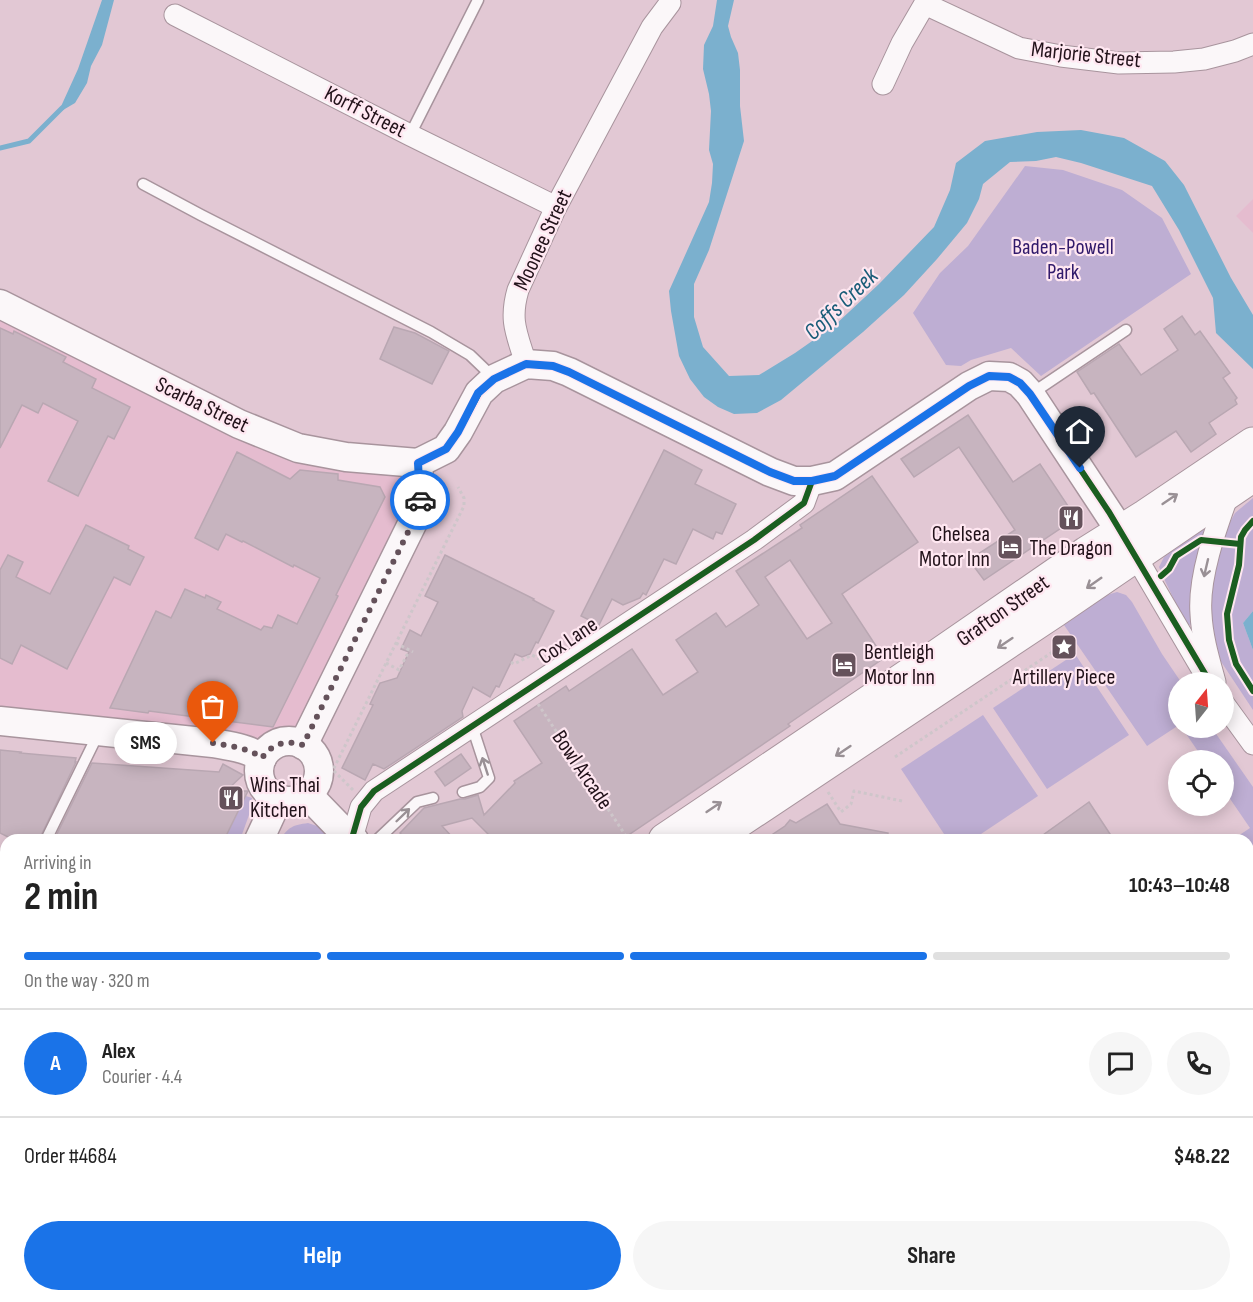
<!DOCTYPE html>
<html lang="en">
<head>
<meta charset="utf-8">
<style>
  :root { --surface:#fff; --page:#f6f6f6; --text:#222; --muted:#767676; --line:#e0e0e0; --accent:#1a73e8 }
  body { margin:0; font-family:"Sofia Sans Condensed",sans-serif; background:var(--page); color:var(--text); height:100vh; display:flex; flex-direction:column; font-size:22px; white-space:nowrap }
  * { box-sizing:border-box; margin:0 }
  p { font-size:20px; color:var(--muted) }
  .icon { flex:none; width:33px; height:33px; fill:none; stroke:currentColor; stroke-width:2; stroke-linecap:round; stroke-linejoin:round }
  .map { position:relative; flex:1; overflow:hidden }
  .details { position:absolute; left:0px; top:834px; width:1254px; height:468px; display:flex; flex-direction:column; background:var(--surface); border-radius:18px 18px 0 0; box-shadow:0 3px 15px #0003 }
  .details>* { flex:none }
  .needle { width:39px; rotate:17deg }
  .tools { position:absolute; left:1168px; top:672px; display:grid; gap:12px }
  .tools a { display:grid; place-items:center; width:66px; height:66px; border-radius:50%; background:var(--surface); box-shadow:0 3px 15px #0003; font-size:30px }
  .pin { position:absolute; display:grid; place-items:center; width:51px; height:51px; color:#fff; margin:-62px -26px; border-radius:50% 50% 50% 0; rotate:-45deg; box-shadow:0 0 6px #0007 }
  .pin .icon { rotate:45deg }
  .courier { position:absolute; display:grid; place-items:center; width:60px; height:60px; margin:-30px; border:4px solid #1a73e8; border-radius:50%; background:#fff; color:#222; box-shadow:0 2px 8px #0007 }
  .bubble { position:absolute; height:42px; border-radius:21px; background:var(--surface); box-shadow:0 3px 15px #0003; font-size:20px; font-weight:700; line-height:42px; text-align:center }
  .headline em { font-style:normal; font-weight:700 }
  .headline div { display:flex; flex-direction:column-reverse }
  .headline { display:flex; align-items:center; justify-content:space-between; height:102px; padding:0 24px }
  h1 { font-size:39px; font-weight:700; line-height:45px }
  .bar { display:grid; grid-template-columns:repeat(4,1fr); gap:9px 6px; align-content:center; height:72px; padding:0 24px }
  .bar i { height:8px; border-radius:4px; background:var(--line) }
  .bar .active { background:var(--accent) }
  .bar p { grid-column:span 4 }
  .line { display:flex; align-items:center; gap:15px; padding:0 24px; border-top:2px solid var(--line) }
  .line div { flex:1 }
  .round { display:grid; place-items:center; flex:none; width:63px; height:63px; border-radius:32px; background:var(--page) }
  .action { display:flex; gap:12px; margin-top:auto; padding:12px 24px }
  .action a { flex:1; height:69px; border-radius:36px; background:var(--accent); color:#fff; font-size:24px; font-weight:700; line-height:69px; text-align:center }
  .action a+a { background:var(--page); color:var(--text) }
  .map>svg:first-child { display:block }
</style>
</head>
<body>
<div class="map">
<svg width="1253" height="1302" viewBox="0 0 1253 1302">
  <rect width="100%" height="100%" fill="#e2c8d4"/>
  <g fill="#e5bccf">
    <polygon points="1253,199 1253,233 1236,216"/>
    <polygon points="0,304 239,424 418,463 420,501 294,742 284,742 274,745 267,752 0,721"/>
    <polygon points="258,1296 939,1296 943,1302 262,1302"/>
  </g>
  <g fill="#beaed3">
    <polygon points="1025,166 1063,170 1122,190 1162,218 1191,274 1041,376 1011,348 971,360 961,366 946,365 913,313 940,273 968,246"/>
    <polygon points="1253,498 1253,611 1243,623 1253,650 1253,710 1220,660 1207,612 1213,571 1225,531 1235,513"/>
    <path d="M1205,528L1206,533L1192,624L1186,626C1178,606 1167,587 1159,567L1164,557Z"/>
    <polygon points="1117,592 1126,595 1132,602 1162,654 1181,682 1179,682 1179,725 1147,746 1064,625 1107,595"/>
    <polygon points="1075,654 1129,735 1047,789 993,708"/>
    <polygon points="983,715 1038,796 972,840 948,840 901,769"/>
    <polygon points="1182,728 1212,728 1253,787 1253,934 1248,927 1248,840 1232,840 1250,828 1224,790 1224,760 1204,760"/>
    <polygon points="246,796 252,798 249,815 240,840 224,840"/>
    <path d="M308,823L320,827L328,834C327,834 320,840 320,840C308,844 305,827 292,840H280C288,827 293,825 308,823Z"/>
  </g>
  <g fill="#7bb0ce">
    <polygon points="102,0 114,0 102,45 91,66 87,83 75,103 58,113 78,69"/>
    <polygon points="717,0 734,0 728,26 731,37 738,53 740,70 740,106 744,141 709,250 694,284 694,317 703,347 729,376 759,375 795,353 835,325 879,284 934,227 950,190 956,163 985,141 1037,132 1081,130 1124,138 1165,161 1184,185 1231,278 1253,315 1253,369 1216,333 1213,298 1179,230 1152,186 1081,163 1056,157 1036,161 1010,162 983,184 979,199 967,223 937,259 904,295 863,332 781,400 757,413 734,414 718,407 704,397 690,379 679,356 671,311 669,291 709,202 712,183 713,164 709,150 711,111 709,94 703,69 704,45 713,26"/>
    <polygon points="1253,611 1253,650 1243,623"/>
  </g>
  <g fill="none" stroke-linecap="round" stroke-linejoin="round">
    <polyline stroke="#7bb0ce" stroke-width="5" points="0,148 29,141 62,108"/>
  </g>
  <g fill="#c7b4bf" stroke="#b9a7b2" stroke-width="1.5" fill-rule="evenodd">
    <polygon points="1182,316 1195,335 1200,331 1230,373 1223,378 1237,398 1235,400 1237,404 1209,423 1216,434 1191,452 1176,431 1136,457 1094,393 1091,394 1077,372 1119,344 1141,375 1178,350 1164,329"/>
    <polygon points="394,327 415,333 449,351 432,384 380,359"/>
    <polygon points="0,328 13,334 14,331 66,357 63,362 96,379 92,388 130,407 114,439 108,436 78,496 48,481 78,421 43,403 38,413 22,405 0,448"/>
    <polygon points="968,415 1013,482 1040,464 1076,518 984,580 969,560 1015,530 959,447 914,477 901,459"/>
    <polygon points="664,450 702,470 695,484 736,504 722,534 716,532 713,539 693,529 676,564 664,559 646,595 643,593 640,598 623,605 612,599 599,625 581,616"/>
    <polygon points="237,452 290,479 300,470 338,474 338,480 380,487 385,497 336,595 338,596 273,727 149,711 148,713 110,708 156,611 171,618 185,589 205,598 206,595 221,602 217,609 261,630 264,626 272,628 278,615 297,624 320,578 294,565 293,567 243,541 242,542 226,534 218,550 195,538"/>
    <path d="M872,476L918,542L842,594L880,652L877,654L881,660L788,724L790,726L621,840H495L491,836V837L472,818L442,826L455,840H407L400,833L424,808L460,799H465L478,795L484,815L515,783L514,781L542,763L514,721L566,686L569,691L632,649L663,695L698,672L676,640L716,613L726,627L759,605L736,571L802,528L800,525ZM790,560L832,623L807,639L765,577Z"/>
    <polygon points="86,525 129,546 128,549 144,557 130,585 114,577 67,669 21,645 12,664 0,658 0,570 8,555 23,562 16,577 50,594"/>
    <polygon points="445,555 534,599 533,600 554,611 538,643 536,642 530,654 522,657 515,654 499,687 496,686 490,697 473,687 462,711 463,717 384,769 373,764 365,780 342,768 373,705 370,704 380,683 397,678 409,652 401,649 410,630 421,636 438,602 425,596"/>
    <polygon points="0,750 21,752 20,753 76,758 75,762 76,762 39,840 14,840 0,833"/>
    <polygon points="461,754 471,768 445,786 435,772"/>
    <polygon points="92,763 219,772 223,764 243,775 226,791 248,791 224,840 54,840"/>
    <polygon points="1089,802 1114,840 1036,840"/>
    <polygon points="827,804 840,824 888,833 887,840 764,840 785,826 790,820 796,823"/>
  </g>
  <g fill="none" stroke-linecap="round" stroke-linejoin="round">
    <g stroke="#a8949d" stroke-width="13">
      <g id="lane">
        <polyline points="410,135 478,0"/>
        <polyline points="143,184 201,215 431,332 470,355 494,378"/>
        <polyline points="1031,394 1126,330"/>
        <polyline points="463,792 480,787 489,778 472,726"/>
        <polyline points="46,840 99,732"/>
        <polyline points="377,840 417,802 433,798"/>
        <polyline points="0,933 6,920"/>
        <polyline points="1248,1197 1253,1193"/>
        <polyline points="473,1296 478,1302"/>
        <polyline points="902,1300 908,1296"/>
        <polyline points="1088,1302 1097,1296"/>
      </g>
    </g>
    <g stroke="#a8949d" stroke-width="23">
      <g id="street">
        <polyline points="925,4 1019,48 1061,56 1119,63 1174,62 1204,59 1235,51 1253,44"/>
        <polyline points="175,15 410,135 556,207"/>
        <polyline points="883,84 902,43 927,0"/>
        <path d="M526,364C517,334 509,321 518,290L556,207L652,27L670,3"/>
        <polyline points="1129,545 1206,676"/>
        <path d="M1215,682C1209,660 1202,637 1201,614C1198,577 1216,528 1229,492"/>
        <polyline points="1224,704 1253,744"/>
        <polyline points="352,838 361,807 374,791 754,540 804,503 812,481"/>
        <polyline points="1248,975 1253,972"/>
        <path d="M982,1302C989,1296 998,1296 1006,1302"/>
      </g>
    </g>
    <g stroke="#a8949d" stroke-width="31">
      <g id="secondary">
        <polyline points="0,304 239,424 298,448 346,457 418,463"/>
        <polyline points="418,463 446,449 458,432 479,393 494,379 526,364 553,366 569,372 770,472 794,481 812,481 835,476 969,386 989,376 1009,377 1020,383 1030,394 1121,532"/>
        <path d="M0,721L213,743C229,746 248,748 262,758"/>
        <circle cx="289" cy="771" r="30"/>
        <polyline points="303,745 414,520 420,501 418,463"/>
        <polyline points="308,795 339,827 354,840"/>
        <polyline points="259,840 278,799"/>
        <polyline points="258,1296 262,1302"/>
        <polyline points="693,1296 697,1302"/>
      </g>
    </g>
    <g stroke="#a8949d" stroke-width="35">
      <g id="highway">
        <polyline points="665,840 926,664 1087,553 1146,516 1253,444"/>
        <polyline points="710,840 1054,611 1253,475"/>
        <polyline points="16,1302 20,1296"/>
        <polyline points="50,1302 54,1296"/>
      </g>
    </g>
    <g stroke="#cec6ca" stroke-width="3" stroke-dasharray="3 3" stroke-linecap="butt">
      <polyline points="396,643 413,652"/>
      <polyline points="511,662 514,664 532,655 539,659"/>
      <polyline points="386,663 399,670 409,651"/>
      <polyline points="538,704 628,839"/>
      <polyline points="895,757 1054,651"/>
      <polyline points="353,790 333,770 464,506 464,498 458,487"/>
      <polyline points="828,792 841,812 851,804 854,791 902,801"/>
      <polyline points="296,1296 300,1302"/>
      <polyline points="653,1296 657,1302"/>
      <polyline points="727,1296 731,1302"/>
    </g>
    <use href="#lane" stroke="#fbf7f9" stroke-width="10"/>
    <use href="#street" stroke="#fbf7f9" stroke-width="21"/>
    <use href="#secondary" stroke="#fbf7f9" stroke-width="28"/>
    <use href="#highway" stroke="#fbf7f9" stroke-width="33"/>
    <g stroke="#ffe7f1" stroke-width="10">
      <g id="cycleway">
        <polyline points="418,463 446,449 458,432 479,393 494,379 526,364 553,366 569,372 770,472 794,481 812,481 835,476 969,386 989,376 1009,377 1020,383 1030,394 1109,512 1210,682"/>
        <polyline points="1253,521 1245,530 1241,537 1239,565 1227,614 1229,640 1236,664 1253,691"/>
        <polyline points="1161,576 1169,569 1176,556 1201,540 1240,544"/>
        <polyline points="352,838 361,807 374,791 754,540 804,503 812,481"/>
      </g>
    </g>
    <use href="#cycleway" stroke="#1b5e20" stroke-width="6"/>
  </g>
  <defs><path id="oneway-shaft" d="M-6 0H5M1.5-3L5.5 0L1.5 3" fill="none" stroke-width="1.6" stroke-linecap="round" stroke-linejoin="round" transform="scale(1.5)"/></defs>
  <g stroke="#999095">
    <use href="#oneway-shaft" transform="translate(1170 499) rotate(-34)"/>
    <use href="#oneway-shaft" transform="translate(1206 568) rotate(103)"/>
    <use href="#oneway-shaft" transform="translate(1094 583) rotate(145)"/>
    <use href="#oneway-shaft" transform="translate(1005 643) rotate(146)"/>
    <use href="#oneway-shaft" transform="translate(843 751) rotate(146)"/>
    <use href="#oneway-shaft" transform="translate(485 766) rotate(-108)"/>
    <use href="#oneway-shaft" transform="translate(714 807) rotate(-34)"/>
    <use href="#oneway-shaft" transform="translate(403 815) rotate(-44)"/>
  </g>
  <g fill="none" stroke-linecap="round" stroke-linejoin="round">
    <path stroke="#65525b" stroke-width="6" stroke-dasharray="0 10.8" d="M213,743C229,746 249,748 262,758C273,743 286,740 303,745L414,520L420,500"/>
    <polyline stroke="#1a73e8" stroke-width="8" points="420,500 418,463 446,449 458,432 478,393 494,379 526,364 553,366 569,372 770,472 794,481 812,481 835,476 969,386 989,376 1009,377 1020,383 1030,394 1080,468"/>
  </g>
  <defs>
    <g id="restaurant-square" transform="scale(1.35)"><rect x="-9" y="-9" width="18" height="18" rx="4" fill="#65525b" stroke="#ffe7f1"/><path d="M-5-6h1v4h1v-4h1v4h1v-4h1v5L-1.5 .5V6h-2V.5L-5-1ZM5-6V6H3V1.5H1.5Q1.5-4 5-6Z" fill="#fff"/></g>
    <g id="hotel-square" transform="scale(1.35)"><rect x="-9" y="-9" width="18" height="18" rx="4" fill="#65525b" stroke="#ffe7f1"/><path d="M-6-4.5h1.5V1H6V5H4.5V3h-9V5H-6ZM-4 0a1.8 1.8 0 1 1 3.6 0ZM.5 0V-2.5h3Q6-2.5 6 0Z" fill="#fff"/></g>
    <g id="sight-square" transform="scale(1.35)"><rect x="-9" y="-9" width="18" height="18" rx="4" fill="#65525b" stroke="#ffe7f1"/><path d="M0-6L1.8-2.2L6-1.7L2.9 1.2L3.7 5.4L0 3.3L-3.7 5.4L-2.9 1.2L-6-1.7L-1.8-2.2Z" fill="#fff"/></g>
  </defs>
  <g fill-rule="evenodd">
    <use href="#restaurant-square" x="1071" y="518"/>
    <use href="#hotel-square" x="1010" y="547"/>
    <use href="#sight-square" x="1064" y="647"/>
    <use href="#hotel-square" x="844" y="665"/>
    <use href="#restaurant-square" x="231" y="798"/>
  </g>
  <g text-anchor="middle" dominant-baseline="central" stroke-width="4.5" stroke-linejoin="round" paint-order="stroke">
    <g font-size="22" fill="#22121a" stroke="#ffe7f1">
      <text transform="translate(1086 55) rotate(6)">Marjorie Street</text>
      <text transform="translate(365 112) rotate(27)">Korff Street</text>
      <text transform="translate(543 240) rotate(-65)">Moonee Street</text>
      <text transform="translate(202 405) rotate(26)">Scarba Street</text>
      <text transform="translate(1003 611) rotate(-35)">Grafton Street</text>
      <text transform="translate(568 641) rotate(-34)">Cox Lane</text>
      <text transform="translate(582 770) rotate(56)">Bowl Arcade</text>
    </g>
    <g font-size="22" fill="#311a6b" stroke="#ffe7f1">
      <text x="1063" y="247">Baden-Powell<tspan x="1063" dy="25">Park</tspan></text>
    </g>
    <g font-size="22" fill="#22121a" stroke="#ffe7f1">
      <text x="990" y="534" text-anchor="end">Chelsea<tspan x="990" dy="25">Motor Inn</tspan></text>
      <text x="1071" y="548">The Dragon</text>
      <text x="864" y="652" text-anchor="start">Bentleigh<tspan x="864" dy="25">Motor Inn</tspan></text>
      <text x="1064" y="677">Artillery Piece</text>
      <text x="250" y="785" text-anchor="start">Wins Thai<tspan x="250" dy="25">Kitchen</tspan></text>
    </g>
    <g font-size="24" font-style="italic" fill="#1a5d79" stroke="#ffe7f1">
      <text transform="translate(841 304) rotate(-44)">Coffs Creek</text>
    </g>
  </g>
</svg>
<div class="tools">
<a><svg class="needle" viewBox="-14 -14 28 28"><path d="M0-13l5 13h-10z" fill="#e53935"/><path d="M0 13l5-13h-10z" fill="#767676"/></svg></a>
<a><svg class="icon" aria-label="locate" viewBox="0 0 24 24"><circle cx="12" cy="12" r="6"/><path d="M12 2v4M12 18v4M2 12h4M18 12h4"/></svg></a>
</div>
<div class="pin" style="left:213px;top:743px;background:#ea580c"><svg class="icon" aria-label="bag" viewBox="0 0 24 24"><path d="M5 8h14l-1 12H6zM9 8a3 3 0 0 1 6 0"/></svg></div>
<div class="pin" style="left:1080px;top:468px;background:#1f2937"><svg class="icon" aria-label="home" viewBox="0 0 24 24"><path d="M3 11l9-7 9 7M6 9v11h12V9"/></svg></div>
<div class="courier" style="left:420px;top:500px"><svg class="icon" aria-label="car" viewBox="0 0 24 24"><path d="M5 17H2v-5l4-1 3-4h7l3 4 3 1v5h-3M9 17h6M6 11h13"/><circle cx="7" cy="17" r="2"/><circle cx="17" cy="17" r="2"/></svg></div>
<div class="bubble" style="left:114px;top:722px;width:63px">SMS</div>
<section class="details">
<div class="headline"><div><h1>2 min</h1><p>Arriving in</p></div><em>10:43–10:48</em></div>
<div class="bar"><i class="active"></i><i class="active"></i><i class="active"></i><i></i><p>On the way · 320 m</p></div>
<div class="line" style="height:108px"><b class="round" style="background:var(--accent);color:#fff">A</b><div><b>Alex</b><p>Courier · 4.4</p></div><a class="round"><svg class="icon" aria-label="chat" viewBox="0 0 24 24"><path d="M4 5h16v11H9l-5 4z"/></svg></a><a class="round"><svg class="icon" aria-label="phone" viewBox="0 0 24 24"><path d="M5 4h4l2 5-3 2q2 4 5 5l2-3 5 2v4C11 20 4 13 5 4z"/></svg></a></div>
<div class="line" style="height:78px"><div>Order #4684</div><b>$48.22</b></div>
<div class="action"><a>Help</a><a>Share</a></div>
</section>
</div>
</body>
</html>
